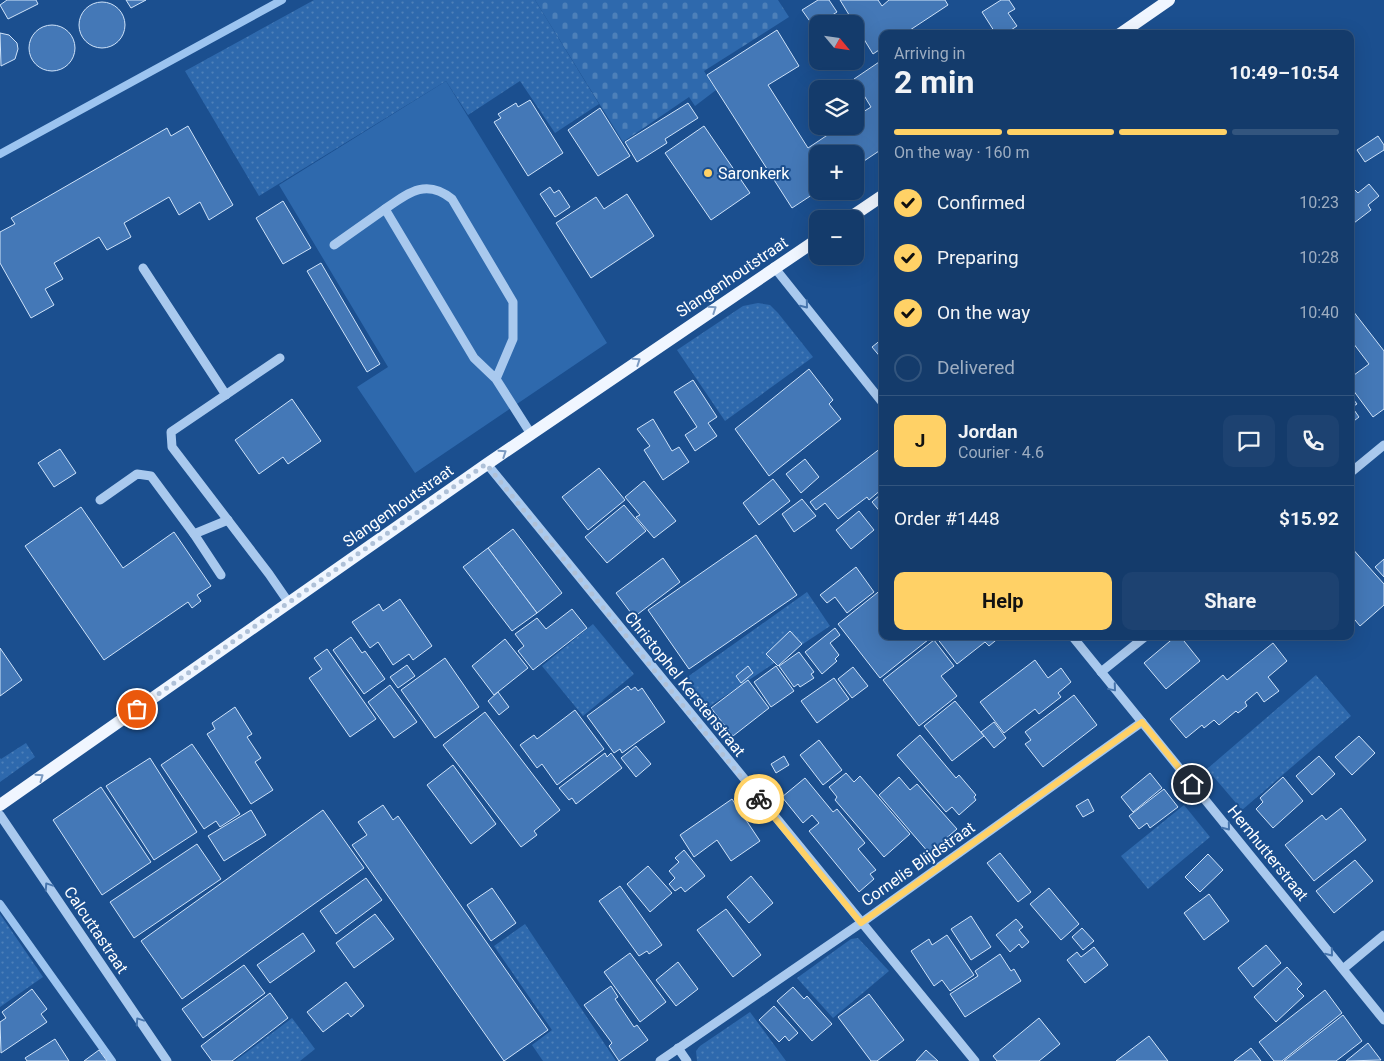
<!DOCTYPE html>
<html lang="en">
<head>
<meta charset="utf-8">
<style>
  :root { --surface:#143b6b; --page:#1d4271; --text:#f1f3f6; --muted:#9dadc1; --line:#33557e; --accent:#ffd166 }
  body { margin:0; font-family:Roboto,sans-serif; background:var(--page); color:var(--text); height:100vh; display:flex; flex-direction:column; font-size:19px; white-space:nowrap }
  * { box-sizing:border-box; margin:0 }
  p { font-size:16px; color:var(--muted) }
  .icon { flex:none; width:28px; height:28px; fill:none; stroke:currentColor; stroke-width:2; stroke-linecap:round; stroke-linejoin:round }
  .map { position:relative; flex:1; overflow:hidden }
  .drawer { position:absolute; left:879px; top:30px; width:475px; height:610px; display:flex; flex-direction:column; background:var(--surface); border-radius:10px; box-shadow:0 5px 20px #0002,0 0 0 1px var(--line) }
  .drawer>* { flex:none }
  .needle { width:32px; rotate:119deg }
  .buttons { position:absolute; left:809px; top:15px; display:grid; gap:10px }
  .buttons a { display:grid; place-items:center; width:55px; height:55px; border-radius:10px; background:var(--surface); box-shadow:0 5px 20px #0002,0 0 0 1px var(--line); font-size:25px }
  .pin { position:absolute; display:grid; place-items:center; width:42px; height:42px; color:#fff; margin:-21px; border:2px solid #fff; border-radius:50%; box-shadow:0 1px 5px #0007 }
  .courier { position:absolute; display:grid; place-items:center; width:50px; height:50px; margin:-25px; border:4px solid #ffd166; border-radius:50%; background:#fff; color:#222; box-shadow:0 1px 6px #0007 }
  .headline em { font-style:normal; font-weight:700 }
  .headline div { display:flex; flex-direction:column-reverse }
  .headline { display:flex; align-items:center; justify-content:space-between; height:85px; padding:0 15px }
  h1 { font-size:32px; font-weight:700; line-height:38px }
  .bar { display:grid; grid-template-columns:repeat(4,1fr); gap:8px 5px; align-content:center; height:60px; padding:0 15px }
  .bar i { height:6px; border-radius:4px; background:var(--line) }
  .bar .active { background:var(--accent) }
  .bar p { grid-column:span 4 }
  .line { display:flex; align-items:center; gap:12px; padding:0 15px; border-top:1px solid var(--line) }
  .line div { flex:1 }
  .round { display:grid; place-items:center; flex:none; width:52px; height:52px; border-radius:10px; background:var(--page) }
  ol { padding:0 15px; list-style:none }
  li { display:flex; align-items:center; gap:15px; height:55px }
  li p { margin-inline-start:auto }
  li .icon { padding:5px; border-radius:50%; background:var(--accent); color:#111; stroke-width:4 }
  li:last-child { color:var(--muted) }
  li i { width:28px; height:28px; border:2px solid var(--line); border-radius:50% }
  .action { display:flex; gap:10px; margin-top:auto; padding:10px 15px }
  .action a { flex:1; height:58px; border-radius:10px; background:var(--accent); color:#111; font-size:20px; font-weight:700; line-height:58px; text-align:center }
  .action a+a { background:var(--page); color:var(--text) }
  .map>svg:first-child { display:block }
</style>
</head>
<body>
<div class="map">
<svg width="1384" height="1061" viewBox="0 0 1384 1061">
  <defs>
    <pattern id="grass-dots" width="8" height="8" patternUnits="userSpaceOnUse" patternTransform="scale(1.25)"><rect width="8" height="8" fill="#2e69ad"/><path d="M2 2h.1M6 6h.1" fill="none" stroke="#4d80b9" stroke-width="1.8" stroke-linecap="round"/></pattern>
    <pattern id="cemetery-stones" width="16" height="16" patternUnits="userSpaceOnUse" patternTransform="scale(1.25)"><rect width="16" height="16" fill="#2e69ad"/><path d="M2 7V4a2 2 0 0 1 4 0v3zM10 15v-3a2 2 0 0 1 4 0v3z" fill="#4d80b9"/></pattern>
  </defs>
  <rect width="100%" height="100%" fill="#1b4f8f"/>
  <g fill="url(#grass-dots)">
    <polygon points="314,0 535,0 599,104 555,133 520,81 468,115 446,81 259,196 185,71"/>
    <polygon points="758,303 770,305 778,313 813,357 725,421 677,350 743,306"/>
    <polygon points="807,592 830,626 707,708 686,678"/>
    <polygon points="593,624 634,674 583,716 542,666"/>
    <polygon points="1316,675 1351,716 1242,810 1207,769"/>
    <polygon points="26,743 35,757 0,782 0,758 1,759"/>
    <polygon points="1184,805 1210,837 1148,889 1121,856"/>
    <polygon points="0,914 43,977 0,1007"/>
    <polygon points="525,924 616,1061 543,1061 532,1045 552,1030 494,946"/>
    <polygon points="858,938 889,971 833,1018 797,978 851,939"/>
    <polygon points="750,1012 786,1061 697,1061 696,1051 700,1046"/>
    <polygon points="292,1018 315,1049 300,1061 235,1061"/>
  </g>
  <polygon fill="url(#cemetery-stones)" points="535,0 778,0 789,17 704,71 716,90 695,106 689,97 623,142"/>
  <polygon fill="#2e69ad" points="446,81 607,343 415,473 357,387 388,367 279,185"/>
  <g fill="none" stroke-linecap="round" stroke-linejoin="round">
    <g stroke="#9cc4f0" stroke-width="8">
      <polyline points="0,154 282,0"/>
      <polyline points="0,904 112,1061"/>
    </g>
  </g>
  <g fill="#4478b7" stroke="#cfe3fa">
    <polygon points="7,0 36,0 38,4 8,19 0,5"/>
    <polygon points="126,0 146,0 131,8"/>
    <polygon points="818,0 829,0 837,12 814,27 802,10"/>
    <polygon points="840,0 878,0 882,6 889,0 945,0 948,5 904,34 882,34 882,48 873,54"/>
    <polygon points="1001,0 1009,0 1015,9 1008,13 1017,26 1005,34 996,34 982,12"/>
    <circle cx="102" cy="25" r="23"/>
    <circle cx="52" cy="48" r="23"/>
    <polygon points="777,30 799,66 768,85 808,148 841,126 855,126 855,117 871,107 854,79 882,60 882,149 855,167 855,154 818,154 818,191 792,208 707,75"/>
    <polygon points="0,33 9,35 17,43 18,49 15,59 1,66"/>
    <polygon points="530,100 563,153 528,176 494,122 501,118 498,114 516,103 518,107"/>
    <polygon points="688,103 698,118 665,139 667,143 637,162 625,142"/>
    <polygon points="600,108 630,156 598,176 568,130"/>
    <polygon points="188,126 233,205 209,220 200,202 179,215 169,197 124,223 131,237 107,250 99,237 54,263 63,279 45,289 54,305 31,318 0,263 0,232 15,224 11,218 167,128 171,136"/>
    <polygon points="704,126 750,193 711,220 665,153"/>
    <polygon points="1378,136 1384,145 1384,150 1365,162 1357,150"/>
    <polygon points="1369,184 1379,196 1368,205 1371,210 1350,226 1350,192 1354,189 1358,193"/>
    <polygon points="550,187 554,193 559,190 570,207 555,217 540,194"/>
    <polygon points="627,194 654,236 591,278 556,223 596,197 604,209"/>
    <polygon points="283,201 311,248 283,264 256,218"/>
    <polygon points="321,263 380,364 367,372 307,271"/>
    <polygon points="1353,311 1384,351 1384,409 1373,417 1350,386 1350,378 1369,364 1350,339 1350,313"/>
    <polygon points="882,339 882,359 872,347"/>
    <polygon points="809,369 833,400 829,404 841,419 769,476 735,429"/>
    <polygon points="693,380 717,417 708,423 717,436 695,451 685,435 697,427 674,392"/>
    <polygon points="1350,395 1357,404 1352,407 1359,417 1350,424"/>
    <polygon points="292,399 321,441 288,464 283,457 259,474 235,440"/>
    <polygon points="653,419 672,451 679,447 689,462 663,480 644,450 650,446 637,429"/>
    <polygon points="881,448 882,489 869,500 867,497 838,519 825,503 816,510 810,502"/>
    <polygon points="60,449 76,473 54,487 38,463"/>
    <polygon points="805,459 819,477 801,493 786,474"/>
    <polygon points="599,468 625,500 588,530 562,497"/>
    <polygon points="773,479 790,501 759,525 743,503"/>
    <polygon points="644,481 676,521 654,538 636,517 640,515 625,497"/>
    <polygon points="882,493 882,514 872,502"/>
    <polygon points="802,499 816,516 794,532 782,514"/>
    <polygon points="624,505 646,531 607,563 585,537"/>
    <polygon points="81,507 123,568 174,532 211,586 197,595 201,601 192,608 188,602 104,660 25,546"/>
    <polygon points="859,511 874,530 851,549 836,530"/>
    <polygon points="513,529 562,593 537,613 488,548"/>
    <polygon points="756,535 797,595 689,669 648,610"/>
    <polygon points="1350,546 1384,584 1384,605 1360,626 1350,614"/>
    <polygon points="488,548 537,613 512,631 463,567"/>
    <polygon points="663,558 680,582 634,617 616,593"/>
    <polygon points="1384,559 1384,577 1375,567"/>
    <polygon points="856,567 874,592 847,613 835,597 827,603 820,595"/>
    <polygon points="882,589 882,636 933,636 880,678 838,624"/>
    <polygon points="400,599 432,646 413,660 409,654 393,665 378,642 370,648 352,622 379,604 383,611"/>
    <polygon points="572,609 587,628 533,670 518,651 524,646 515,634 537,618 546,629"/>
    <polygon points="835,628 840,635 830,643 839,655 835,659 837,661 822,674 805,652"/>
    <polygon points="790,631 802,644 778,666 766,654"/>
    <polygon points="1001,636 989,646 985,642 957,664 936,637"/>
    <polygon points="1176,636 1180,636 1200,661 1166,689 1144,663"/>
    <polygon points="351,637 362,653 365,651 385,679 364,694 333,650"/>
    <polygon points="505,639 528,668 494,695 472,666"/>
    <polygon points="934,640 954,666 941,676 957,696 919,726 883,680"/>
    <polygon points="1273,643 1287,661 1268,677 1279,691 1264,702 1257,692 1245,702 1247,706 1238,713 1236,711 1219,725 1214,720 1204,728 1202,725 1186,738 1170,719 1223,675 1227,680"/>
    <polygon points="0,648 22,680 0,696"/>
    <polygon points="327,649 376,719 350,737 309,678 322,669 314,658"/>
    <polygon points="799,652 814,672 811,674 814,678 800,687 798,684 794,687 779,666"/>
    <polygon points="445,658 479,707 435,738 401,690"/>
    <polygon points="1035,660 1048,678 1061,668 1071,682 1058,693 1061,697 1039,714 1035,709 1004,733 980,702"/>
    <polygon points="407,665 415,676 398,688 390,677"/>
    <polygon points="748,666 753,673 741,683 736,676"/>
    <polygon points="776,666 794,691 771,707 754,682"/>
    <polygon points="853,667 868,686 852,698 838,679"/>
    <polygon points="834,678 849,699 817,723 801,701"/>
    <polygon points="748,680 769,708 733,736 711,708"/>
    <polygon points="390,685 417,722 394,738 368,702"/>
    <polygon points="628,686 631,690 635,687 638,691 642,688 665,722 622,753 620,749 614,753 587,716"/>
    <polygon points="498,692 509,707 499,715 488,701"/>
    <polygon points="1074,695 1097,725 1043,767 1025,744 1031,740 1025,732"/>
    <polygon points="955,701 984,736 952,761 924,726"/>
    <polygon points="235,707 252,734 247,737 261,758 255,762 273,790 251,804 207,734 215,729 212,723"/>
    <polygon points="575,710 604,749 557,785 542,764 537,768 520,745 534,735 537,739"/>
    <polygon points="485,712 560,810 534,831 537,835 521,847 443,745"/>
    <polygon points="994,722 1006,738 994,748 981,732"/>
    <polygon points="920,735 956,778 959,775 976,795 974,797 976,800 959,815 952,807 946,812 897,755"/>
    <polygon points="1359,736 1375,753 1352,775 1335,757"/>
    <polygon points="819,740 842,770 823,785 800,755"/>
    <polygon points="192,744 240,814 220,827 216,821 204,829 161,765"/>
    <polygon points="636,746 651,764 636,777 621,758"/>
    <polygon points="605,753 607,757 611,753 622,768 576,804 572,798 569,800 559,788"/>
    <polygon points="784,756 789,765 776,773 771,764"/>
    <polygon points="1319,756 1335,774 1312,795 1296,776"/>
    <polygon points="150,758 197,832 154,860 106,786"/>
    <polygon points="453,765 496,824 471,844 427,785"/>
    <polygon points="846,773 854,782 860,776 910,834 884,857 835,800 837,797 829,787"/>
    <polygon points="1150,773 1162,788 1133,812 1121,797"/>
    <polygon points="899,777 910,790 917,784 957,829 929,853 879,795"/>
    <polygon points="1283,777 1303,801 1273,828 1256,809 1263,802 1260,798"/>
    <polygon points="805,778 833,812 837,809 865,843 858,849 876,870 870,874 874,879 859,892 809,831 819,823 812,815 803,823 782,797"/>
    <polygon points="101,787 151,862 102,895 53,820"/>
    <polygon points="1164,789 1178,807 1150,828 1147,823 1139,829 1129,816"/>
    <polygon points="732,799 760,841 731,861 717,840 694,857 680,835"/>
    <polygon points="1088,799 1094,811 1083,817 1076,806"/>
    <polygon points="383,805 393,820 398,816 548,1030 504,1061 352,845 367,835 358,822"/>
    <polygon points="1341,808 1366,840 1314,881 1285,845 1322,815 1326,820"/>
    <polygon points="251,810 266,835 224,861 208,836"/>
    <polygon points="323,810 364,868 182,999 141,941"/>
    <polygon points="197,844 221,879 134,938 110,902"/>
    <polygon points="684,850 705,876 685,892 681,887 675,891 669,884 675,878 669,871 679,862 675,858"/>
    <polygon points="1000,853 1031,892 1018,902 987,863"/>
    <polygon points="1208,854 1223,870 1200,892 1185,877"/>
    <polygon points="1355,860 1373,881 1334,913 1316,891"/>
    <polygon points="648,866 672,893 650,912 627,884"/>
    <polygon points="751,876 773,903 749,923 727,897"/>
    <polygon points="366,878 382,900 336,934 320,911"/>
    <polygon points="620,886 662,945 649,954 647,951 639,956 599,901"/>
    <polygon points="492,888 516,923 491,941 467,905"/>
    <polygon points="1049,888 1079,924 1061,940 1030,904"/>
    <polygon points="1209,894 1229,921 1204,940 1184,913"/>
    <polygon points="726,909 761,955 733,977 697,930"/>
    <polygon points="375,914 394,939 354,968 336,943"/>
    <polygon points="971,916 991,947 971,960 951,929"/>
    <polygon points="1016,919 1023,927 1019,930 1029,942 1022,948 1019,944 1010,952 996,935"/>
    <polygon points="1082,928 1094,941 1083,950 1072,937"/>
    <polygon points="303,933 315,951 270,983 257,965"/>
    <polygon points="947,935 974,975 950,991 942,980 934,986 911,951 929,939 932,945"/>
    <polygon points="1266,945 1281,963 1253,987 1238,968"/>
    <polygon points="1094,947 1108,965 1085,983 1067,960 1077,952 1081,957"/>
    <polygon points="630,953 666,1002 640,1022 604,972"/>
    <polygon points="1000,954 1011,971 1014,969 1021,981 965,1017 950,994 978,976 975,971"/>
    <polygon points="678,962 698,989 676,1006 656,980"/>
    <polygon points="244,965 265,993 203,1038 182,1009"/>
    <polygon points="1287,967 1302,984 1297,989 1304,996 1276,1022 1254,997"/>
    <polygon points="346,982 364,1006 351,1017 348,1013 323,1032 307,1012"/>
    <polygon points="611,986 618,997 615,999 634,1027 637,1025 648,1040 619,1061 609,1046 612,1043 584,1005"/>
    <polygon points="793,987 804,999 807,996 832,1024 812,1041 777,1001"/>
    <polygon points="32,989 47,1009 41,1014 47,1022 1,1053 0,1022 6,1018 2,1012"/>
    <polygon points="1325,990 1342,1013 1282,1061 1274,1061 1259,1042"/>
    <polygon points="270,993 288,1018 232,1061 212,1061 201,1046"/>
    <polygon points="869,994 904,1040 877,1061 871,1061 838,1017"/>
    <polygon points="774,1006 798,1033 789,1041 785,1036 779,1042 759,1020"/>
    <polygon points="1343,1015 1362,1041 1336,1061 1284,1061"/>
    <polygon points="1039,1018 1060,1044 1039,1061 997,1061 993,1056"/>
    <polygon points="1149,1036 1168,1061 1116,1061"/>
    <polygon points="55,1039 69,1061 27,1061 25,1058"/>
    <polygon points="1368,1043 1381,1060 1346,1061"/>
    <polygon points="1251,1048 1261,1061 1234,1061"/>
    <polygon points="99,1050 107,1061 84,1061"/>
    <polygon points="926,1050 938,1061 916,1061"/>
  </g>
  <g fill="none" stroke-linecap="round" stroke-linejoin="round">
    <g stroke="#a9c9ee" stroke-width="9">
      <polyline points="334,245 385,209"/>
      <polyline points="774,267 882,402"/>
      <polyline points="143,268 226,395"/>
      <polyline points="280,358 171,432 172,447 269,574 289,603"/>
      <path d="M496,379L513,339V302L452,199C426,178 408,193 385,209L474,358L496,379L531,434"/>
      <polyline points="487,464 975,1061"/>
      <polyline points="1350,473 1384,445"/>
      <polyline points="100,500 137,474 151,476 194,534 221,575"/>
      <polyline points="194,534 228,520"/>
      <polyline points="1072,636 1384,1020"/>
      <polyline points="1101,672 1146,636"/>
      <polyline points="0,815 167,1061"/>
      <polyline points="1343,969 1384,935"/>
      <polyline points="678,1048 687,1061"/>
      <polyline points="660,1061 861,923 1142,722"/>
    </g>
    <g stroke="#f0f6ff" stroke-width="12">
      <polyline points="1120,34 1169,0"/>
      <polyline points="848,219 882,196"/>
      <polyline points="0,805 487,464 818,239"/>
    </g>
  </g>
  <defs><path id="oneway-chevron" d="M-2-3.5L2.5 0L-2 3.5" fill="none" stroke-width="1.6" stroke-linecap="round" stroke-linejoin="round" transform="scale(1.25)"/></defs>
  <g stroke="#4674ac">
    <use href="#oneway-chevron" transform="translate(805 305) rotate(51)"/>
    <use href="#oneway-chevron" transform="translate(1113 688) rotate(50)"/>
    <use href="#oneway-chevron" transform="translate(1227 827) rotate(51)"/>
    <use href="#oneway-chevron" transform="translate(48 886) rotate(-124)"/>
    <use href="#oneway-chevron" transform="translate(1330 953) rotate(51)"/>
    <use href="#oneway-chevron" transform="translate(139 1021) rotate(-124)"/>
  </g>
  <g stroke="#7b9ac1">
    <use href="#oneway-chevron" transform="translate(713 309) rotate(-34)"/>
    <use href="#oneway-chevron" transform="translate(637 361) rotate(-34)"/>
    <use href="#oneway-chevron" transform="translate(503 453) rotate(-34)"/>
    <use href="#oneway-chevron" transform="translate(40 777) rotate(-35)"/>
  </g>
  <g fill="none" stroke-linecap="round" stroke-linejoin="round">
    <polyline stroke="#afc1d8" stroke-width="5" stroke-dasharray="0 9" points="137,709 486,464 759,799"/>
    <polyline stroke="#ffd166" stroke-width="6" points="759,799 861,923 1142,722 1192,784"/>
  </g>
  <circle fill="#ffd166" stroke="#1b4f8f" stroke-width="2" cx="708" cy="173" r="5"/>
  <g text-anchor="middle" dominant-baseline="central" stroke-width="4" stroke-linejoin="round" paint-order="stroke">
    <g font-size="16" fill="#fff" stroke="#1b4f8f" text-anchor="start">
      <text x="718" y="173">Saronkerk</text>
    </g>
    <g font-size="16" fill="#fff" stroke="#1b4f8f">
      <text transform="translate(732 277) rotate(-34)">Slangenhoutstraat</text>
      <text transform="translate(398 506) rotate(-35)">Slangenhoutstraat</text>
      <text transform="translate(685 684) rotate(51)">Christophel Kerstenstraat</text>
      <text transform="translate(1268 853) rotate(51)">Hernhutterstraat</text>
      <text transform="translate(918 864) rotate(-35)">Cornelis Blijdstraat</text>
      <text transform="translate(96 930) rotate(56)">Calcuttastraat</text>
    </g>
  </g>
</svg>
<div class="buttons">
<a><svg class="needle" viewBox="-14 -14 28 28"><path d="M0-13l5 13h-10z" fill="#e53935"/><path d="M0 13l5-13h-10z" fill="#9dadc1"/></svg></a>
<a><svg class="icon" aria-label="layers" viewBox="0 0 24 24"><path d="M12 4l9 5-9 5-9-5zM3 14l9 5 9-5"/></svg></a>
<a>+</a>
<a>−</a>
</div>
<div class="pin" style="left:137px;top:709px;background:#ea580c"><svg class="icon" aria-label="bag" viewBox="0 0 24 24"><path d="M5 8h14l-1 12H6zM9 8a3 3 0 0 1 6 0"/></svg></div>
<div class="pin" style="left:1192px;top:784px;background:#1f2937"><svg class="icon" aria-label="home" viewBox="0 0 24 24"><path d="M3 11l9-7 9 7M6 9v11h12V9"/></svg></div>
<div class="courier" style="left:759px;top:799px"><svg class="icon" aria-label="bike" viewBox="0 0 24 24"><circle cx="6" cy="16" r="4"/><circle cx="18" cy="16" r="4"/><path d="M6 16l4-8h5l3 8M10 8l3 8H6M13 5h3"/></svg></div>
<section class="drawer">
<div class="headline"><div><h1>2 min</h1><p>Arriving in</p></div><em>10:49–10:54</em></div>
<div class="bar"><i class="active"></i><i class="active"></i><i class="active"></i><i></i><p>On the way · 160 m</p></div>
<ol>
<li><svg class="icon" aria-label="check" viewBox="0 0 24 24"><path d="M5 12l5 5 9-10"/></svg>Confirmed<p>10:23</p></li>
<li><svg class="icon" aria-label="check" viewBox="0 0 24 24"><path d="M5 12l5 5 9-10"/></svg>Preparing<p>10:28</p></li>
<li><svg class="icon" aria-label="check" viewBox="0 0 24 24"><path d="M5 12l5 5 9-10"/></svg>On the way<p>10:40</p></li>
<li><i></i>Delivered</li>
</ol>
<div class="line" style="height:90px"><b class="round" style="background:var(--accent);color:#111">J</b><div><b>Jordan</b><p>Courier · 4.6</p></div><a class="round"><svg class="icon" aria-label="chat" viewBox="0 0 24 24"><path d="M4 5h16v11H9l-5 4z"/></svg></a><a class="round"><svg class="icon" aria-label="phone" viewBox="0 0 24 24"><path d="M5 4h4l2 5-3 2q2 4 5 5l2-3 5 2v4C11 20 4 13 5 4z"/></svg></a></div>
<div class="line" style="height:65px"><div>Order #1448</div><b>$15.92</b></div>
<div class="action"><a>Help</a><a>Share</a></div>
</section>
</div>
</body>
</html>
